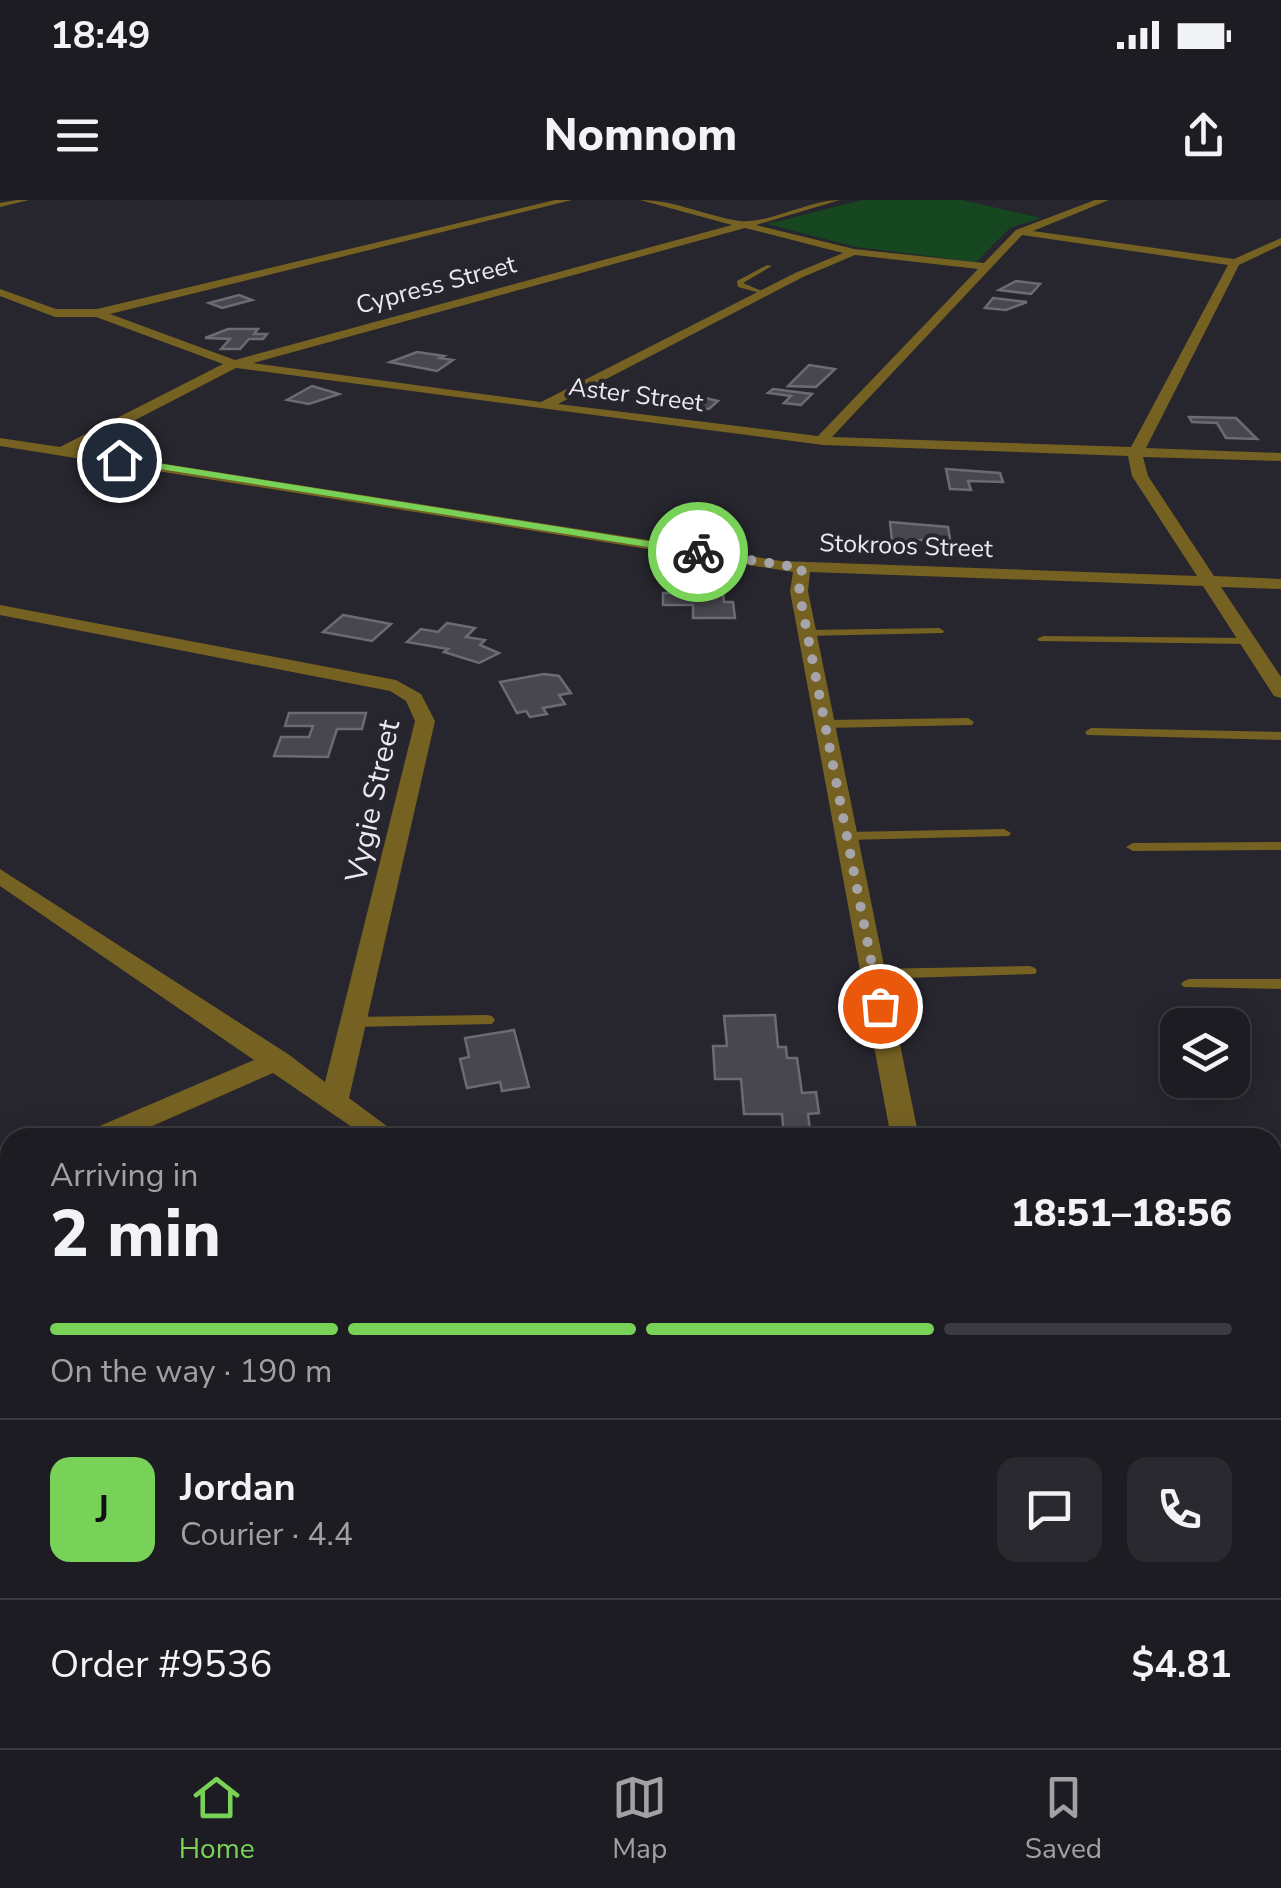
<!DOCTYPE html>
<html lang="en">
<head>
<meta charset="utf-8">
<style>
  :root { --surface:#1d1c22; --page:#2a292f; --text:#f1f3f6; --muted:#a0a1a5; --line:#3b3a40; --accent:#78d258 }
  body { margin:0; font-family:"Nunito Sans",sans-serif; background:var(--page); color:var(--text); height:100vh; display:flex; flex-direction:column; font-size:38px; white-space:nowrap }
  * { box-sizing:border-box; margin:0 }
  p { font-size:32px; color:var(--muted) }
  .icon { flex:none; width:55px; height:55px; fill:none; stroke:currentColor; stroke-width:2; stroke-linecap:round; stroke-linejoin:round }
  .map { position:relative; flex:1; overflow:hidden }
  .panel { position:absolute; left:0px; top:928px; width:1282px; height:622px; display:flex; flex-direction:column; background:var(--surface); border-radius:30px 30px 0 0; box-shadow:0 5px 25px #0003,0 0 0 2px var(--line) }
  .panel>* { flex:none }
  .buttons { position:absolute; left:1160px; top:808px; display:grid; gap:20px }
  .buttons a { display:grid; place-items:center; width:90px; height:90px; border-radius:20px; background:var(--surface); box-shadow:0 5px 25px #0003,0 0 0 2px var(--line); font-size:50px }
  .pin { position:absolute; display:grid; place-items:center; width:85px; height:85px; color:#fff; margin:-42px; border:5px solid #fff; border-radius:50%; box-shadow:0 2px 10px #0007 }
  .courier { position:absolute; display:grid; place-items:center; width:100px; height:100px; margin:-50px; border:8px solid #78d258; border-radius:50%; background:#fff; color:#222; box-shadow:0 2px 12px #0007 }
  .overview em { font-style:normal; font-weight:800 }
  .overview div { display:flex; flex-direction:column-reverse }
  .overview { display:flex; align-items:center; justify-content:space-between; height:170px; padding:0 50px }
  h1 { font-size:65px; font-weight:800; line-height:75px }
  .bar { display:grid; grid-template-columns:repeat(4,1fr); gap:15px 10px; align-content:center; height:120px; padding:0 50px }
  .bar i { height:12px; border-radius:8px; background:var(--line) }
  .bar .active { background:var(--accent) }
  .bar p { grid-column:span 4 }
  .line { display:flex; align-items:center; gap:25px; padding:0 50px; border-top:2px solid var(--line) }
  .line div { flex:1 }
  .round { display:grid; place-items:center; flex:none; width:105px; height:105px; border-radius:20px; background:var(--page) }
  .status { display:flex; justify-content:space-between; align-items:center; height:70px; padding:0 50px; background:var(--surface); direction:ltr }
  .status svg { height:28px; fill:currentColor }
  header { display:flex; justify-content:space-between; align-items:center; height:130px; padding:0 50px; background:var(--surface); font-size:45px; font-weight:800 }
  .tab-bar { display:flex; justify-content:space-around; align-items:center; height:140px; border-top:2px solid var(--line); background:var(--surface); font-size:28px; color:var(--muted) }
  .tab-bar a { display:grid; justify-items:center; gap:5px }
  .tab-bar .active { color:var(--accent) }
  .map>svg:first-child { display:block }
</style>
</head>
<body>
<div class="status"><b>18:49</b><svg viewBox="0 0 49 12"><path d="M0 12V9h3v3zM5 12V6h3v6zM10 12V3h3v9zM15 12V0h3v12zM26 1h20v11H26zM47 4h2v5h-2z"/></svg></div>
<header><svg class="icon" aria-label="menu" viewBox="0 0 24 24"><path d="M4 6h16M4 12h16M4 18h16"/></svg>Nomnom<svg class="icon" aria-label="share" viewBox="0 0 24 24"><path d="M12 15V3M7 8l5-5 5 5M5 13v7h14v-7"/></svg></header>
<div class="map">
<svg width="1281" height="1548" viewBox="0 0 1281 1548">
  <rect width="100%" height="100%" fill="#27252d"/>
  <polygon fill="#164720" points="862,0 962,0 1041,18 1010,28 976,62 856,47 767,24"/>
  <g fill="#48464f" stroke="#6c6a74" stroke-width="2.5">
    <polygon points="1016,81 1040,84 1031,94 999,90"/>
    <polygon points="239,95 252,100 222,108 209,103"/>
    <polygon points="993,98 1027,102 1006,110 985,108"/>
    <polygon points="228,129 258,129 254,134 267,134 263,139 249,139 240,149 221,149 230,139 205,138"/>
    <polygon points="417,152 444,156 440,158 453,160 437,171 390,162"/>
    <polygon points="809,165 835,169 816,187 788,186"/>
    <polygon points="312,186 339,194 309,204 287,200"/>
    <polygon points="773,189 812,194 801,205 784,203 791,196 768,193"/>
    <polygon points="677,195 701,197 718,201 709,209 668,204"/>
    <polygon points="1189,217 1236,218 1257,239 1226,238 1217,223 1192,222"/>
    <polygon points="946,269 1000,273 1003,282 968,281 971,290 950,289"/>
    <polygon points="890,322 948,327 950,339 892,341"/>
    <polygon points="663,393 723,393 724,402 733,402 735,418 693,418 693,405 663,405"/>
    <polygon points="343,415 391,424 372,441 323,432"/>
    <polygon points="447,423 475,428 466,437 485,440 480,445 499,453 479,463 444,452 448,449 407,442 421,429 438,432"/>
    <polygon points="544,474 559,476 571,493 559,495 565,504 543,508 547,514 530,517 526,511 517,513 500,482"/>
    <polygon points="289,513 366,513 362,529 337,529 328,557 274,556 281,537 309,537 313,526 285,526"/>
    <polygon points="775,815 778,847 786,847 787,858 797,858 802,893 816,892 819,913 808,914 811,938 784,938 782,914 744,914 741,879 715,879 713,846 727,846 724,816"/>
    <polygon points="514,830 529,887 502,891 500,882 467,888 460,859 469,857 465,838"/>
    <polygon points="10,1130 10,1348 0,1335 0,1137"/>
    <polygon points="175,1540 469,1540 478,1548 183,1548"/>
    <polygon points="936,1540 1133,1540 1135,1548 937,1548"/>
  </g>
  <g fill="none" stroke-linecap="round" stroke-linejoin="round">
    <g fill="#756122" fill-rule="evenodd">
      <polygon points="17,0 29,0 0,7 0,3"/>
      <polygon points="767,65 772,66 743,83 764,92 764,94 738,87 737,81"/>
      <polygon points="939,428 944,431 943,433 807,436 802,433 807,430"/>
      <polygon points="1043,436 1247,438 1253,441 1247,444 1039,441 1037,439"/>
      <polygon points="968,518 974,522 972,525 825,528 819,524 825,520"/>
      <polygon points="1091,528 1281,532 1281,540 1087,535 1085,532"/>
      <polygon points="1004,629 1011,633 1009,636 848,640 841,636 848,632"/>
      <polygon points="1281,642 1281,650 1133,651 1126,647 1133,643"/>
      <polygon points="1030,766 1035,768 1037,771 1035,774 874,779 866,774 874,769"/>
      <polygon points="1189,779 1281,779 1281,789 1184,787 1181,784 1184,781"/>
      <polygon points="487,815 492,816 495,820 492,824 353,827 345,822 353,817"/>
      <rect x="1272" y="952" width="9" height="12"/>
      <polygon points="844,1540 868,1540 869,1548 845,1548"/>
    </g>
    <g fill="#756122" fill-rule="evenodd">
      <path d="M555,0H572L110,114L235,160L732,25L640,0C675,0 706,16 740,21C769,24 808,0 840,0L756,25L854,49L984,63L1016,30L1095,0H1109L1033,31L1234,59L1281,38V45L1239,65L1146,248L1281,253V261L1143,257L1148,276L1214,376L1281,379V389L1221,387L1281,477V498L1274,496L1203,386L810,372L808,391L919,938H891L790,391L793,372L0,246V238L60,247L223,164L96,117H55L0,96V89L56,109H97ZM745,28L843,53L795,73L541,202L253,163ZM1022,35L1228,65L1131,247L832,237ZM855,55L978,69L818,236L558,204L803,77ZM236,168L823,245L1128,256L1132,276L1197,376L781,361L77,250Z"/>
      <polygon points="0,405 396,480 421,494 435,521 349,898 403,938 368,938 273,873 125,938 84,938 88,931 254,860 0,686 0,669 288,854 325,882 415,521 406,501 390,491 0,415"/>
      <polygon points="10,965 10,988 0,991 0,968"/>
      <rect x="1272" y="1374" width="9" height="34"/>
    </g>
    <polygon fill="#9b8233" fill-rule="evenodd" points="0,1497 10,1501 10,1540 43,1540 46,1548 2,1548"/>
  </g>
  <polygon fill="#78d258" points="119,257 698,349 703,352 698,355 116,262"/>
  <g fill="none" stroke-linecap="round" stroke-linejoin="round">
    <polyline stroke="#a6a4ab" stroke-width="10" stroke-dasharray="0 18" points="698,352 802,368 799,391 880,806"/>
  </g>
  <g text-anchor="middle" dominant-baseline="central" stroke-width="8" stroke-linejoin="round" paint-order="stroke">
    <g font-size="25" fill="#ebe9ef" stroke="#27252d">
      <text transform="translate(436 85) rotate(-15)">Cypress Street</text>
      <text transform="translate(636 195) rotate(7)">Aster Street</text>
      <text transform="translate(906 346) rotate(2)">Stokroos Street</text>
    </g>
    <g font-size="30" fill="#ebe9ef" stroke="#27252d">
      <text transform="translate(373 601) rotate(-78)">Vygie Street</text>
    </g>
  </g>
</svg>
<div class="buttons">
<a><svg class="icon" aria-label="layers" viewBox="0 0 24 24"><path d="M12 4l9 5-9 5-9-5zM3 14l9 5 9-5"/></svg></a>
</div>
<div class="pin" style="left:880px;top:806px;background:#ea580c"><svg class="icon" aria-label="bag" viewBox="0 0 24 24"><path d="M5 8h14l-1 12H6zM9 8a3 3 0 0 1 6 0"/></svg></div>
<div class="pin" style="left:119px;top:260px;background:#1f2937"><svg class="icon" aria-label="home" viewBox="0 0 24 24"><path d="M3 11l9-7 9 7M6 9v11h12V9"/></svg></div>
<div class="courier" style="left:698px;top:352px"><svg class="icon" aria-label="bike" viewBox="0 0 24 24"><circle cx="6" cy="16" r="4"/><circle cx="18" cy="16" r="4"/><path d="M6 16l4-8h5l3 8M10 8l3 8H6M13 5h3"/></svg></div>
<section class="panel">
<div class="overview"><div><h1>2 min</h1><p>Arriving in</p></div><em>18:51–18:56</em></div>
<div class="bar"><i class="active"></i><i class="active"></i><i class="active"></i><i></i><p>On the way · 190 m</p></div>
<div class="line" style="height:180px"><b class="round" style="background:var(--accent);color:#111">J</b><div><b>Jordan</b><p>Courier · 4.4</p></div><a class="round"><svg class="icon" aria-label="chat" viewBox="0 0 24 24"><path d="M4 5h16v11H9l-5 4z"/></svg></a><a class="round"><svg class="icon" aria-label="phone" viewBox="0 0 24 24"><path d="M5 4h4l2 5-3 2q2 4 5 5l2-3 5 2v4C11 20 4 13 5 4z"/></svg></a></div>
<div class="line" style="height:130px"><div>Order #9536</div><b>$4.81</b></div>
</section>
</div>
<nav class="tab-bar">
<a class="active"><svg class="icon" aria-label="home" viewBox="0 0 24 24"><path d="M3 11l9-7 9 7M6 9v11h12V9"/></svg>Home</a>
<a><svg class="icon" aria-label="map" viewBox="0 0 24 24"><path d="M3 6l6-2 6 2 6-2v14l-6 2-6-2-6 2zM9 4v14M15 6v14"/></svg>Map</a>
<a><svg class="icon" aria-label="saved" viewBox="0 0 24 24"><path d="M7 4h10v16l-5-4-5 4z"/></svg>Saved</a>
</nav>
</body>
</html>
